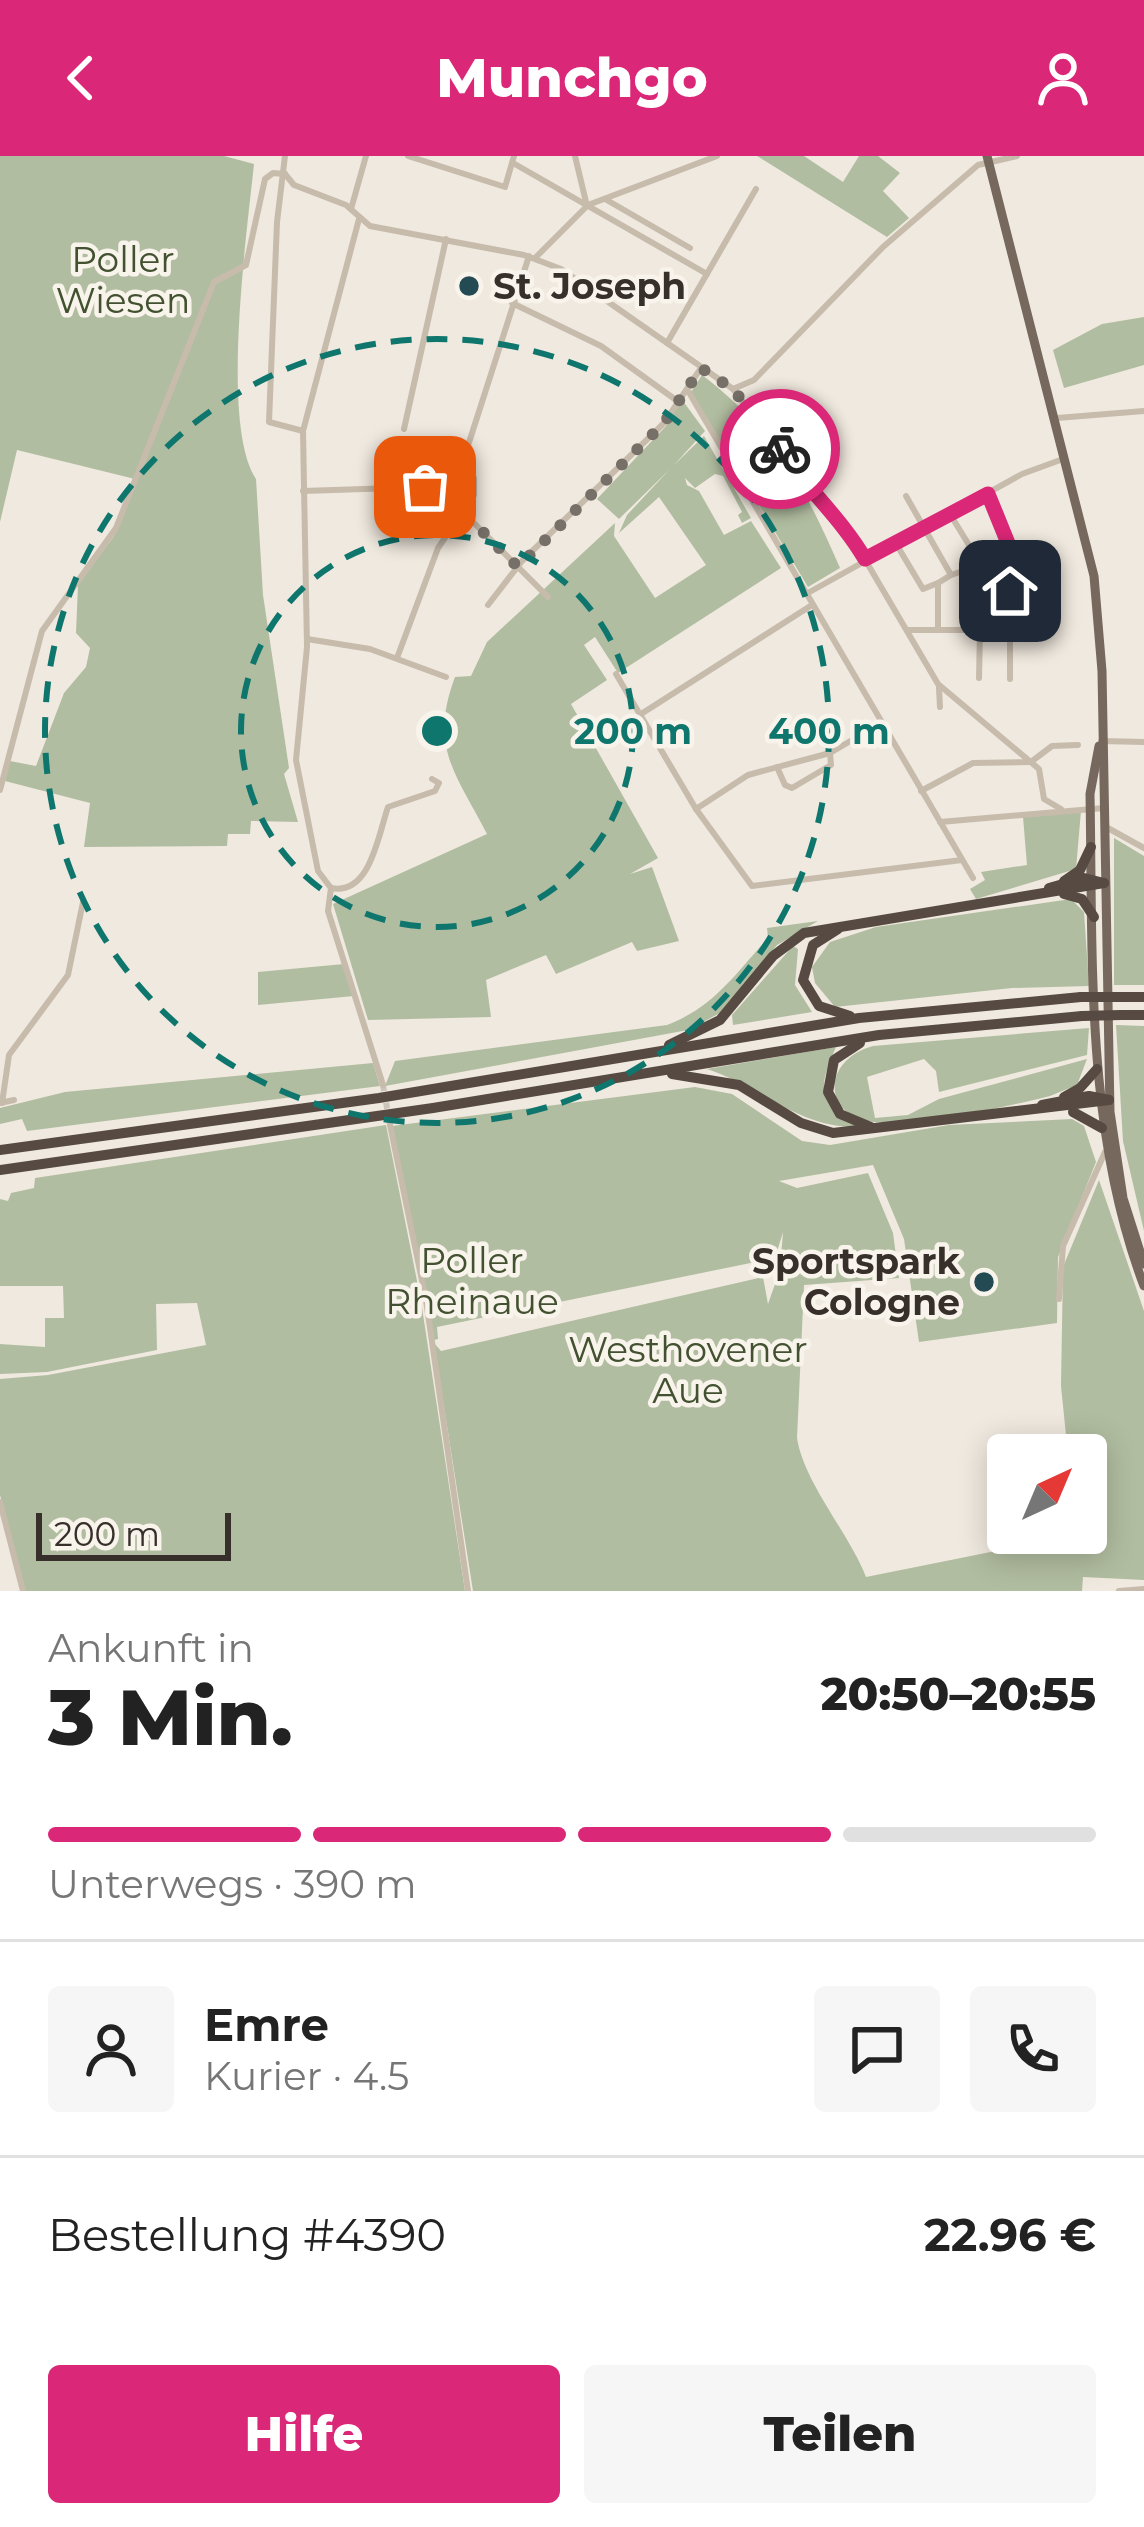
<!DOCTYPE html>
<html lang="de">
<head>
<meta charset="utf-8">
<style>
  :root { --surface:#fff; --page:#f6f6f6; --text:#222; --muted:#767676; --line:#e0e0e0; --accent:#db2777 }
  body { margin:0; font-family:Montserrat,sans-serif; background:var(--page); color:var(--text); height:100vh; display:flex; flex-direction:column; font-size:45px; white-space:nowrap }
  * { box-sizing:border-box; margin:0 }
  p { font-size:39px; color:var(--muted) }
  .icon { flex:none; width:66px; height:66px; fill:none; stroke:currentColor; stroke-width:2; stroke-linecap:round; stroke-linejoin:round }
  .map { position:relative; height:1435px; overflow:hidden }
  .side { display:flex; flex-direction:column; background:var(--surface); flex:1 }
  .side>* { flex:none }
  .needle { width:78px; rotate:44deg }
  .fabs { position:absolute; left:987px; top:1278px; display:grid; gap:24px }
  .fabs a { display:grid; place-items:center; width:120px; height:120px; border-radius:12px; background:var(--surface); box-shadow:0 6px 30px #0003; font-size:60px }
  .scale { position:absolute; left:36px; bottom:30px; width:195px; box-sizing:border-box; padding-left:12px; border:6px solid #362f2a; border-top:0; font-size:33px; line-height:42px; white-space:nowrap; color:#362f2a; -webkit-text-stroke:9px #f8f3eb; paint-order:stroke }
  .pin { position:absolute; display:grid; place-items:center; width:102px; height:102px; color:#fff; margin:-51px; border-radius:24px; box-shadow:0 6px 18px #0006 }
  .courier { position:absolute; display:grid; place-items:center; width:120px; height:120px; margin:-60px; border:9px solid #db2777; border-radius:50%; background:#fff; color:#222; box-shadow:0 3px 15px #0007 }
  .headline em { font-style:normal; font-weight:800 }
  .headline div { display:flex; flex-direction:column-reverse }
  .headline { display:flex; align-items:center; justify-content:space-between; height:204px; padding:0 48px }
  h1 { font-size:78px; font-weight:800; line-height:90px }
  .bar { display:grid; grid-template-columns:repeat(4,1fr); gap:18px 12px; align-content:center; height:144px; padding:0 48px }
  .bar i { height:15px; border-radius:9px; background:var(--line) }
  .bar .on { background:var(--accent) }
  .bar p { grid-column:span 4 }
  .line { display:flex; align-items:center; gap:30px; padding:0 48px; border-top:3px solid var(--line) }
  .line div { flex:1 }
  .round { display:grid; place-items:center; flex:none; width:126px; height:126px; border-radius:12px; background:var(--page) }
  .action { display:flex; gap:24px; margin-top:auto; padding:24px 48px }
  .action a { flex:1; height:138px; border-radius:12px; background:var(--accent); color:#fff; font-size:48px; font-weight:800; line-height:138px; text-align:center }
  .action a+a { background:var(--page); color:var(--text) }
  header { display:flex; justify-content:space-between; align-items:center; height:156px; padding:0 48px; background:var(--accent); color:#fff; font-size:54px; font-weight:800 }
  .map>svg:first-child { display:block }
</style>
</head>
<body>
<header><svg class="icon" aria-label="back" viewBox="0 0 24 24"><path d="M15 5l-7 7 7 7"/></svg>Munchgo<svg class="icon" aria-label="person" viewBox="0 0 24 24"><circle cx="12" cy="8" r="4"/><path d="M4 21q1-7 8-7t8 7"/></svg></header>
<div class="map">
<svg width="1144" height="1435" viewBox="0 0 1144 1435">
  <rect width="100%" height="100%" fill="#f0e9df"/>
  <g fill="#b1bda0">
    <path d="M0,0H224L254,8C247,77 220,269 256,323L263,439L289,612L284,618L298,666L251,665L250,678H228L227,690L84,691L90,647L5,625L10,605L36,610L64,537L86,511L90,492L76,477L78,429L114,380L135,323L17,294L0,366Z"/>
    <polygon points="757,0 804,0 843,26 859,0 878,0 900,17 883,35 909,62 887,81"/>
    <polygon points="1144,161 1144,209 1064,232 1053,194 1102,168"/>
    <path d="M702,219C773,273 805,331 840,412L808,431L691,236Z"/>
    <path d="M680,241L705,275L674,309L704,280L751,362L742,367L738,359L742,356L723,320L715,318L695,332L685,322L687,329L699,335L724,379L751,365L781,412L618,517L595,481L584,489L607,524L571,548L658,702L630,718L652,711L679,785L637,795L632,786L556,818L546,799L486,824L491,861L368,864L333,748L487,678C455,616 429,591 455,521L471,520L487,486L615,367L614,380L655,442L706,409L659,341L619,377L627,359L669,314L619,363L597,343L666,270Z"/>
    <polygon points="1081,655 1076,713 976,743 970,733 985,724 981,716 1027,709 1023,661"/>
    <polygon points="1114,682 1144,700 1144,829 1114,829"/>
    <polygon points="1071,743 1084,756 1089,830 1012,832 835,851 815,827 812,811 830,786 876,771"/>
    <path d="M818,765L777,789L720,857L688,874L385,930L395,905L667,869C714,851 735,818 768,782L767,772Z"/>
    <polygon points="793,790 798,793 795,829 812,856 733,869 732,859"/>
    <polygon points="344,808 354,840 258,849 258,816"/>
    <polygon points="1116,869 1144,870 1144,1075 1123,985"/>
    <path d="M1089,872L1087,899L939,936L936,915L924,903L867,921L875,962L908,959L939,943L1087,903L1077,929L1050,940C1002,952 924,969 875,966C822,962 821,904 873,890Z"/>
    <path d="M836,891C817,935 817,944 861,971C801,974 763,932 707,913Z"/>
    <polygon points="373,907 380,930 27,975 22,963 0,968 0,952 65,936"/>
    <path d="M695,931L732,938L802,985L830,989L949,969L1072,963L1084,970L1096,1006L1058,1101L1057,1167L919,1186L904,1083L873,1009L779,1025L797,1032L868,1017L893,1077L899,1122L804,1129L797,1282C804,1327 849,1377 866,1421L1086,1377V1299H1068L1061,1230L1063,1111L1099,1024L1144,1155V1424L1083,1421L1082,1435H473L434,1187L441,1195L763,1121L768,1148L780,1114L783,1076L775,1102L437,1171L438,1183L434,1184L392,970Z"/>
    <polygon points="386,969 421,1145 465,1435 25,1435 0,1339 0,1223 48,1219 206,1189 197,1147 156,1148 157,1194 47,1216 0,1218 0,1188 45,1191 45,1162 64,1162 63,1130 0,1130 0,1043 8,1045 11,1037 34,1032 35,1022"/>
  </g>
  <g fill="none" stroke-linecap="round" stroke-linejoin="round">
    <polyline stroke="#cbc4bb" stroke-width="6" stroke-dasharray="6 3" stroke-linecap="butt" points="383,929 390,969"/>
    <g stroke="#c7bbac" stroke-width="6">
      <polyline points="285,0 277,66 269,266 303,275"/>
      <polyline points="408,0 505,31 514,0"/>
      <polyline points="575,0 586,46"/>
      <polyline points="513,7 707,118"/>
      <polyline points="285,18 294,29 346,49 370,70 524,99 561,113 733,233 806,330 843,366 938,528 1039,613 1044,643 1061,653"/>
      <polyline points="605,43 690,92"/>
      <polyline points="351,53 366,0"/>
      <polyline points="529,100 455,330 464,357 548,441"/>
      <polyline points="535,102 588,49 717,0"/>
      <polyline points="512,147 601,190 676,244"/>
      <polyline points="667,187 756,33"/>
      <polyline points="687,233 973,722"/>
      <polyline points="733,233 754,224 883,91 978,9 1017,0"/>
      <polyline points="1057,262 1144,255"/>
      <polyline points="404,273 446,83"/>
      <polyline points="303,335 455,330"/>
      <polyline points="988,338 1011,396 1010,474"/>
      <polyline points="906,340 951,419 975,411"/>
      <polyline points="950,358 975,399 974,473"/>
      <polyline points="895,386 923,433 938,427"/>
      <polyline points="806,438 1022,318 1063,303"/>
      <polyline points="488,449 522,405 664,267 701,212"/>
      <polyline points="938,473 938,427 951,419"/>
      <polyline points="909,474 1010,474 1010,523"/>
      <polyline points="307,483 370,493 446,521"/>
      <polyline points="397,502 438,392 474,339 474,322 462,307"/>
      <polyline points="616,518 696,653 752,730 962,704"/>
      <polyline points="979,522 980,475"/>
      <polyline points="939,532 940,551"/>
      <polyline points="641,558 812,449"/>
      <polyline points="1101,585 1144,586"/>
      <polyline points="777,611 785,629 792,632 831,609 830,597"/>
      <polyline points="0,634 42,475 116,372 214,126 246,109 265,23 273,17 285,18"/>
      <polyline points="921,635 973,607 1031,606 1052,590 1078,589"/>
      <polyline points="696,653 748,619 830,597 881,567"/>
      <polyline points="940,666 1104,652"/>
      <polyline points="1106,671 1144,692"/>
      <polyline points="331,732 318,715 296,604 307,491 303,275 359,63"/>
      <polyline points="331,732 328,755 383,929"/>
      <path d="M331,732C370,740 378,680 388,651L435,635L439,627L432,623"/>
      <polyline points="0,947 14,944"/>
      <polyline points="2,947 9,899 68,819 83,746"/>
      <polyline points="390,969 426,1144 468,1435"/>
      <polyline points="1059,1143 1063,1090 1105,996"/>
      <polyline points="0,1346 23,1435"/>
      <polyline points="1119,1435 1144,1433"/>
    </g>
    <g stroke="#76685d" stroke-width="9">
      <polyline points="987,0 1094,420 1102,515 1110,956 1123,1042 1144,1108"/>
      <path d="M1099,590L1090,638C1093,803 1085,974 1144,1130"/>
    </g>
    <g stroke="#564a42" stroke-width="10">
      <polyline points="1064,725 1080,714 1091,691"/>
      <polyline points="1049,732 1084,722 1104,727"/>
      <polyline points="1064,738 1082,743 1094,761"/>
      <polyline points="838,773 813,789 803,824 819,850 850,860"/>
      <polyline points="1120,841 1144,841"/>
      <polyline points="1121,859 1144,859"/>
      <polyline points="860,887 834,904 828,936 840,958 871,971"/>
      <polyline points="669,889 720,864 773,800 804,777 1104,727"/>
      <polyline points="672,918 739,929 801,967 833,977 1109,944"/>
      <polyline points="1064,941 1080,932 1097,913"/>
      <polyline points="1042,949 1089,940 1109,944"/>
      <polyline points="1073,956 1102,972"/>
      <polyline points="0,994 379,942 859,862 1081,841"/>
      <polyline points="0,1014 433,952 879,879 1082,860"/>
    </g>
    <g stroke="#564a42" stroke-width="10">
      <polyline points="1081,841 1120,841"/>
      <polyline points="1082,860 1121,859"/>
    </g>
  </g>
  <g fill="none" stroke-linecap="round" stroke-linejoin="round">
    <polyline stroke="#777069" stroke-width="12" stroke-dasharray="0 21.6" points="425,331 455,330 464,357 518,411 664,267 701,212 733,233 780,293"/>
    <path stroke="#db2777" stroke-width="15" d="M780,293C807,333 841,362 865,403L988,338L1010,392V435"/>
  </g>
  <g fill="none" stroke="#0f766e" stroke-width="6" stroke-dasharray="21 15">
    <circle cx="437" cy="575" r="196"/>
    <circle cx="437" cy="575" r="392"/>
  </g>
  <g fill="#244b53" stroke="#f8f3eb" stroke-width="4.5">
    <circle cx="469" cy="130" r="12"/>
    <circle cx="984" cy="1126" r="12"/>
  </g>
  <g text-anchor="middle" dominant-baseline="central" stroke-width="9" stroke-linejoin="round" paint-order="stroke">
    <g font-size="36" fill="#425130" stroke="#f8f3eb">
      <text x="123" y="103">Poller<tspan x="123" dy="41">Wiesen</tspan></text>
      <text x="472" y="1104">Poller<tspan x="472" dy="41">Rheinaue</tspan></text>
      <text x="688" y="1193">Westhovener<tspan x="688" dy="41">Aue</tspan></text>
    </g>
    <g font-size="36" font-weight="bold" fill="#362f2a" stroke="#f8f3eb" text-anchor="start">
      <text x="493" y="130">St. Joseph</text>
      <text x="960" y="1105" text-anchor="end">Sportspark<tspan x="960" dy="41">Cologne</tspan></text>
    </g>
  </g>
  <circle cx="437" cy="575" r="18" fill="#0f766e" stroke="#f8f3eb" stroke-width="6"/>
  <g font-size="36" text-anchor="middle" font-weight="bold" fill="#0f766e" stroke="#f8f3eb" stroke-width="9" stroke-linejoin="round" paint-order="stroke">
    <text x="633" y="588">200 m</text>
    <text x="829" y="588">400 m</text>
  </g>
</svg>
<div class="fabs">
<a><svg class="needle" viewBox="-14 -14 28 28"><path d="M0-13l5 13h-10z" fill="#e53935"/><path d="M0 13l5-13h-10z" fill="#767676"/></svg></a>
</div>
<div class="scale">200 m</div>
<div class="pin" style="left:425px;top:331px;background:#ea580c"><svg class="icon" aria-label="bag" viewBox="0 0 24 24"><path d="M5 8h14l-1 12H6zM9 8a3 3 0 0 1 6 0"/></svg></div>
<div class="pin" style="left:1010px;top:435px;background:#1f2937"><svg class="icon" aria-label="home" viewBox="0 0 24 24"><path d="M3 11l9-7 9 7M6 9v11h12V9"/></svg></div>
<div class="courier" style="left:780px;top:293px"><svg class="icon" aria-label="bike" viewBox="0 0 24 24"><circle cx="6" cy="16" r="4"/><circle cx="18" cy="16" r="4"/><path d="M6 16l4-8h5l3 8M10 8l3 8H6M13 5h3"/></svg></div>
</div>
<section class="side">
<div class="headline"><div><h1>3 Min.</h1><p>Ankunft in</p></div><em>20:50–20:55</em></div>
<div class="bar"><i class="on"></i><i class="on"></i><i class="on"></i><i></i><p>Unterwegs · 390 m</p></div>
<div class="line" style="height:216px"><a class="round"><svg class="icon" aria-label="person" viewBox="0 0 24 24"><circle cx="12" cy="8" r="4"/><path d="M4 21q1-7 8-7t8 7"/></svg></a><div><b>Emre</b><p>Kurier · 4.5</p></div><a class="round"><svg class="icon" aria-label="chat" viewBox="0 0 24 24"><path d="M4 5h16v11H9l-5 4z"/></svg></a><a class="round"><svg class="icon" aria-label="phone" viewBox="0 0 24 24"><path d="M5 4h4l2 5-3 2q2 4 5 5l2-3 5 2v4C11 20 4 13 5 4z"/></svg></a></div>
<div class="line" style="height:156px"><div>Bestellung #4390</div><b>22.96 €</b></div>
<div class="action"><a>Hilfe</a><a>Teilen</a></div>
</section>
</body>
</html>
